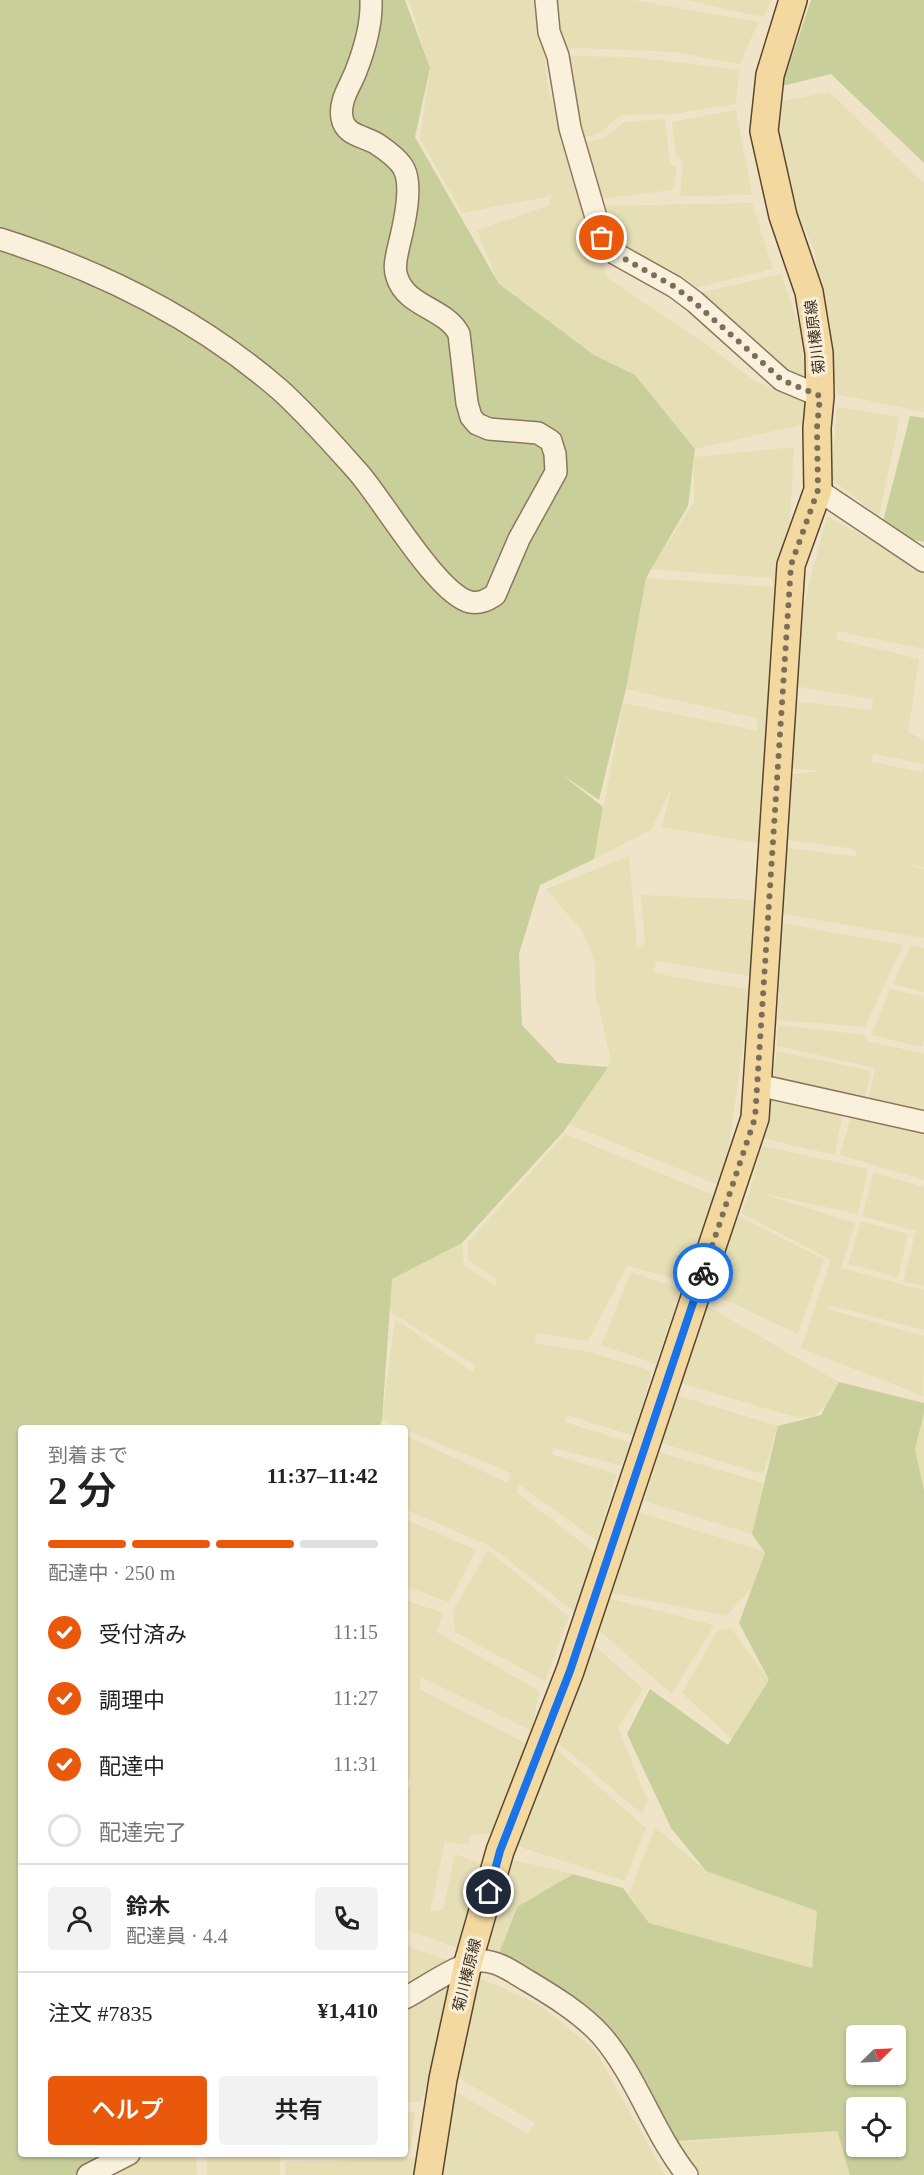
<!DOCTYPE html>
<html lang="ja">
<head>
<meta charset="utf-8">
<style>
  :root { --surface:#fff; --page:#f2f2f2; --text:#222; --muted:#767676; --line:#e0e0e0; --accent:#ea580c }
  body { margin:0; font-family:"Times New Roman","Noto Sans JP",serif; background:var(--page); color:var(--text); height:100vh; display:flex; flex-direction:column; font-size:22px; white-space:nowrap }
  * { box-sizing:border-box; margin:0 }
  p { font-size:20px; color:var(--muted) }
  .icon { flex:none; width:33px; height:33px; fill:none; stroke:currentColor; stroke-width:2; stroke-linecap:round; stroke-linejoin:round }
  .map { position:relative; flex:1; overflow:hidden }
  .details { position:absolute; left:18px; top:1425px; width:390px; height:732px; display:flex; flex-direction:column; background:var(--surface); border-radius:6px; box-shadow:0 2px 4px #0004 }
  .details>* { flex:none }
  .needle { width:39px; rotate:66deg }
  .fabs { position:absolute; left:846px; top:2025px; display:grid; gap:12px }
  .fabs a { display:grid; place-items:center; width:60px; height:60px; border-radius:6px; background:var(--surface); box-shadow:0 2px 4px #0004; font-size:30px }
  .pin { position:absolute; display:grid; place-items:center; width:51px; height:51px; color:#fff; margin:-26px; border:3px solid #fff; border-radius:50%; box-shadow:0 2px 6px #0007 }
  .courier { position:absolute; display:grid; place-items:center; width:60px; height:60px; margin:-30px; border:4px solid #1a73e8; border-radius:50%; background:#fff; color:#222; box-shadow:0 2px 8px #0007 }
  .headline em { font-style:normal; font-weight:600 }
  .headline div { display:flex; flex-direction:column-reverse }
  .headline { display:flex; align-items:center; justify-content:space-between; height:102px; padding:0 30px }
  h1 { font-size:39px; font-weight:600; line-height:45px }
  .bar { display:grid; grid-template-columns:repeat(4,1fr); gap:9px 6px; align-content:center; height:72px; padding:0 30px }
  .bar i { height:8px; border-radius:4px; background:var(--line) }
  .bar .selected { background:var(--accent) }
  .bar p { grid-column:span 4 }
  .line { display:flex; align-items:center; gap:15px; padding:0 30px; border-top:2px solid var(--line) }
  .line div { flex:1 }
  .round { display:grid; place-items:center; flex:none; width:63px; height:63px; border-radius:6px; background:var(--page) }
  ol { padding:0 30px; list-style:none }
  li { display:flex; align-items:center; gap:18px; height:66px }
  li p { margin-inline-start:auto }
  li .icon { padding:6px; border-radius:50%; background:var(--accent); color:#fff; stroke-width:4 }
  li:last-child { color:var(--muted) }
  li i { width:33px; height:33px; border:3px solid var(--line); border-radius:50% }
  .cta { display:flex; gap:12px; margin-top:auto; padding:12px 30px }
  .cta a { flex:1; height:69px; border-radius:6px; background:var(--accent); color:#fff; font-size:24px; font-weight:600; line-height:69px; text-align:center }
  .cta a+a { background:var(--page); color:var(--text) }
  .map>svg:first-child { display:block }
</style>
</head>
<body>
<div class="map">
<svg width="924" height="2175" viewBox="0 0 924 2175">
  <rect width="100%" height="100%" fill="#f0e4c8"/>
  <g fill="#e6deb5" fill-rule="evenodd">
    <polygon points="409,0 540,0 547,83 568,158 608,278 707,345 753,380 808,402 804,424 695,449 635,375 594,355 499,285 477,230 550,205 551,196 462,213 420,139 430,69"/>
    <polygon points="550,0 633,0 758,22 740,64 674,52 580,48 564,49"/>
    <polygon points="688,0 771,0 765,16 751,15"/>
    <polygon points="566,56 632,57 739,70 736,104 674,114 620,115 600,133 581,139"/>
    <polygon points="829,92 924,183 924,412 837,394 814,250 789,193 773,103"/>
    <polygon points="736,110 752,195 680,196 683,162 676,156 672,122"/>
    <polygon points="665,119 670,163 677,168 673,190 599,199 580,143 604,138 624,122"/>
    <polygon points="752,203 773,269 688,290 608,239 599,206"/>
    <polygon points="781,274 799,326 807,385 790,381 695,294"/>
    <polygon points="837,407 900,417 879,516 831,479"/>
    <path d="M794,447L777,776L820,771L786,768L782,700L872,710L873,699L783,684L827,516L924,570V649L838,631L836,639L919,659L908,732L924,740V764L874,754L871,762L922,772L924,767V867L904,864L924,869V938L781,914L773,846L662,827L672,787L651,830L594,859L623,703L758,731L756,718L626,689L646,578L774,587L771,578L651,569L694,502V457ZM774,838L855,849L857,857L774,846Z"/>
    <polygon points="629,856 637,947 645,944 641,895 755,900 750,976 656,961 654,973 751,990 723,1187 568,1124 611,1062 595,990 595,963 583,932 546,889"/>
    <polygon points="781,923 903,945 865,1027 778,1020"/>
    <polygon points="911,945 924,948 924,992 893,984"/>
    <polygon points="890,989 924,997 924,1041 922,1047 872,1035"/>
    <polygon points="778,1025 865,1035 868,1041 924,1054 924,1119 867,1107 875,1068 777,1046"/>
    <polygon points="777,1051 871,1071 864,1103 771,1084"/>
    <polygon points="770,1092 844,1110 834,1155 762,1138"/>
    <polygon points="852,1112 924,1130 924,1180 840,1155"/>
    <polygon points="565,1134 718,1197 684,1281 627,1266 588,1341 536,1333 535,1343 585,1351 652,1371 634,1436 567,1415 565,1422 631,1443 622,1466 554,1448 551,1454 617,1474 597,1541 519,1484 517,1493 594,1552 575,1612 490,1546 405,1509 405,1435 508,1483 511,1473 382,1420 395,1319 473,1372 475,1365 392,1313 385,1297 392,1279 462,1243 464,1265 496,1286 496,1279 468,1260 468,1242"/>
    <polygon points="762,1146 868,1169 858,1214 760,1193 855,1223 841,1268 924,1290 924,1330 829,1305 827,1309 924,1336 923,1396 801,1348 831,1260 741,1213 750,1190"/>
    <polygon points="874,1173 924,1187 924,1286 903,1282 916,1231 862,1216"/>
    <polygon points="738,1216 824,1259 798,1334 707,1291"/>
    <polygon points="861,1221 908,1234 898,1277 848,1264"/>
    <polygon points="631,1272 681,1289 656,1364 601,1345"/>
    <polygon points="707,1306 839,1382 840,1392 815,1416 798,1418 680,1383"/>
    <polygon points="676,1395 778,1426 763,1474 661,1443"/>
    <polygon points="924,1413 924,1533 915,1449"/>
    <polygon points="659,1452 764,1483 752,1534 644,1501"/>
    <polygon points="638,1512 766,1552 764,1575 726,1616 606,1592 606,1582"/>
    <polygon points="405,1519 476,1550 449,1602 405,1586"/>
    <polygon points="488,1550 569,1617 545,1681 455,1632 453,1611"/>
    <polygon points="607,1598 714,1625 672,1694 596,1628"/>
    <polygon points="405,1600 443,1613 437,1632 539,1691 532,1731 421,1677 419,1689 529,1745 493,1833 471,1835 469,1845 445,1841 430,1911 443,1910 455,1854 486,1866 471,1953 405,1929 405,1787 409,1788 412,1780 405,1777"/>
    <polygon points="731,1628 776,1690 732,1739 682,1693 718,1630"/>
    <polygon points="593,1644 643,1689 618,1728 647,1800 643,1815 554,1739"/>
    <polygon points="554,1747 646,1828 625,1881 514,1845"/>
    <polygon points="655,1827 706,1871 817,1911 812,1969 726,1948 649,1923 629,1894"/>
    <polygon points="505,1858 573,1874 517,1907 499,1954 479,1950"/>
    <polygon points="405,1945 462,1966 421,2102 405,2102"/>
    <polygon points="476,1976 540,2005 595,2050 665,2175 440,2175 449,2088 528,2134 535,2123 457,2077"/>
    <polygon points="405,2112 415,2112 411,2149 405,2149"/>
    <polygon points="837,2131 850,2175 697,2175 665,2143"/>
    <polygon points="139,2154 196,2154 197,2175 100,2175"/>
    <polygon points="207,2154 300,2154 280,2155 280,2175 207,2175"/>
    <polygon points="418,2158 416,2175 285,2175 286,2162"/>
  </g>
  <g fill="#c9cf9b" fill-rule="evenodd">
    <polygon points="0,0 405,0 430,68 415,137 499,284 594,355 635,375 695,449 688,506 646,578 626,689 599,800 560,773 603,807 594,859 540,885 519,954 522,1025 558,1063 608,1067 564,1131 462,1243 392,1279 382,1420 379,1428 21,1428 21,2154 126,2154 80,2175 0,2175"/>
    <polygon points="811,0 924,0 924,163 831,74 782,86"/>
    <polygon points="910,416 924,418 924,542 880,533"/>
    <path d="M839,1382L924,1403V1413L915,1449L924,1491V2175H850L837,2131L678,2141L600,2034L495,1964L517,1907L573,1874L623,1888L649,1923L812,1968L817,1911L706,1871L671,1828L627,1734L650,1689L728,1745L769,1680L739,1623L765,1553L752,1534L778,1426L821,1415ZM856,2036H896V2074H856ZM856,2108H896V2146H856Z"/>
  </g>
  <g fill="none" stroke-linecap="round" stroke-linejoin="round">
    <g stroke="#8d765c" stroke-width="24">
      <g id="minor">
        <polyline points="546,0 549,32 558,56 570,128 602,238 616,254 675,287 695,302 782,380 820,396"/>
        <path d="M0,239C101,271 199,320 279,389C307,414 333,444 358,472C383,500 437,594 470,602C480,604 487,600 495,595L519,539L556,472L555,454L551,441L538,433L489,429L477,424L471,417L467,403L459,334C446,308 406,307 397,277C393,267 397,255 399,245C404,225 413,187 404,169C399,159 386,150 377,144C365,136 345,136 342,118C339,100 350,87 356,71C365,48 372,24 371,0"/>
        <polyline points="818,490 924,561"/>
        <polyline points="758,1085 924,1122"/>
        <path d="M405,1998C424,1988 462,1961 482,1961C499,1961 514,1973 528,1981C553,1996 581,2013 601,2035C636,2075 653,2132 687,2175"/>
        <polyline points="88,2175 129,2154"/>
      </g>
    </g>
    <g stroke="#5b4430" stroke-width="30">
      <polyline id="major" points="428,2175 443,2079 468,1963 500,1851 570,1671 755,1118 791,565 818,490 817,428 820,396 819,353 809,292 783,216 764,131 770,75 793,0"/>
    </g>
    <use href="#minor" stroke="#faf1dc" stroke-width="21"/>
    <use href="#major" stroke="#f3d9a0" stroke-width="27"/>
  </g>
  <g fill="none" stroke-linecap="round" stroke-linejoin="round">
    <polyline stroke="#7c6e5b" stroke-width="6" stroke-dasharray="0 10.8" points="602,238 616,254 675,287 694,302 782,380 820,396 817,428 818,490 791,565 755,1118 703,1273"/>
    <polyline stroke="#1a73e8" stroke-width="8" points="489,1892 500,1851 570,1671 703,1273"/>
  </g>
  <g text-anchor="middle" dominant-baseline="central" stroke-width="6" stroke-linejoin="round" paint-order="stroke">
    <g font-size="15" fill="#3d2e20" stroke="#f7eed8">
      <text transform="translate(815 337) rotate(-97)">菊川榛原線</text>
      <text transform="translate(467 1975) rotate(-76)">菊川榛原線</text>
    </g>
  </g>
</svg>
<div class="fabs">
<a><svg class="needle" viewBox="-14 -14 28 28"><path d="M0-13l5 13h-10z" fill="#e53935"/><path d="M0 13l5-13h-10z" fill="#767676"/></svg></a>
<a><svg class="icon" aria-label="locate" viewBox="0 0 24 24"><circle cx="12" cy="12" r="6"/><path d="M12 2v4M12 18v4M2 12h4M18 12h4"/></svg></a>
</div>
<div class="pin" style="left:602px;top:238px;background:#ea580c"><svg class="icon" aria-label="bag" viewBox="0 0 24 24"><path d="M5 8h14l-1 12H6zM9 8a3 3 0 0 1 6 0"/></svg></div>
<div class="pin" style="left:489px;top:1892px;background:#1f2937"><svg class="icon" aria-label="home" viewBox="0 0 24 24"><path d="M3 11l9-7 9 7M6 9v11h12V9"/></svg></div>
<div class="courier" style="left:703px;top:1273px"><svg class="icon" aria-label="bike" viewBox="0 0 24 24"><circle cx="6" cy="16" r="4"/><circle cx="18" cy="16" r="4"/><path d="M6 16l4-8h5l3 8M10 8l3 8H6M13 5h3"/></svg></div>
<section class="details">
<div class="headline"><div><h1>2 分</h1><p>到着まで</p></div><em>11:37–11:42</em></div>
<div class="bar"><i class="selected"></i><i class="selected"></i><i class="selected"></i><i></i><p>配達中 · 250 m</p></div>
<ol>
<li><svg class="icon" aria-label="check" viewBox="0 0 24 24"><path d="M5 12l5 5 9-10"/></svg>受付済み<p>11:15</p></li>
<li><svg class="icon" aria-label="check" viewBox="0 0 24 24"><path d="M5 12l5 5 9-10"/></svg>調理中<p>11:27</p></li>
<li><svg class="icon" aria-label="check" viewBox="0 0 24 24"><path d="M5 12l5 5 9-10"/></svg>配達中<p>11:31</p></li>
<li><i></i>配達完了</li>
</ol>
<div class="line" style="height:108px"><a class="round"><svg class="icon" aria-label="person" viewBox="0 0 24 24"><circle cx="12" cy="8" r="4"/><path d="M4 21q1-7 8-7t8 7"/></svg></a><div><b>鈴木</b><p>配達員 · 4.4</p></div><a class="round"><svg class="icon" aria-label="phone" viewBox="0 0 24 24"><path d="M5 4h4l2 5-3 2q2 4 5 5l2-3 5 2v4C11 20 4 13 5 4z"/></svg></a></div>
<div class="line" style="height:78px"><div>注文 #7835</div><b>¥1,410</b></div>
<div class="cta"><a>ヘルプ</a><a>共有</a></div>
</section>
</div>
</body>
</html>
